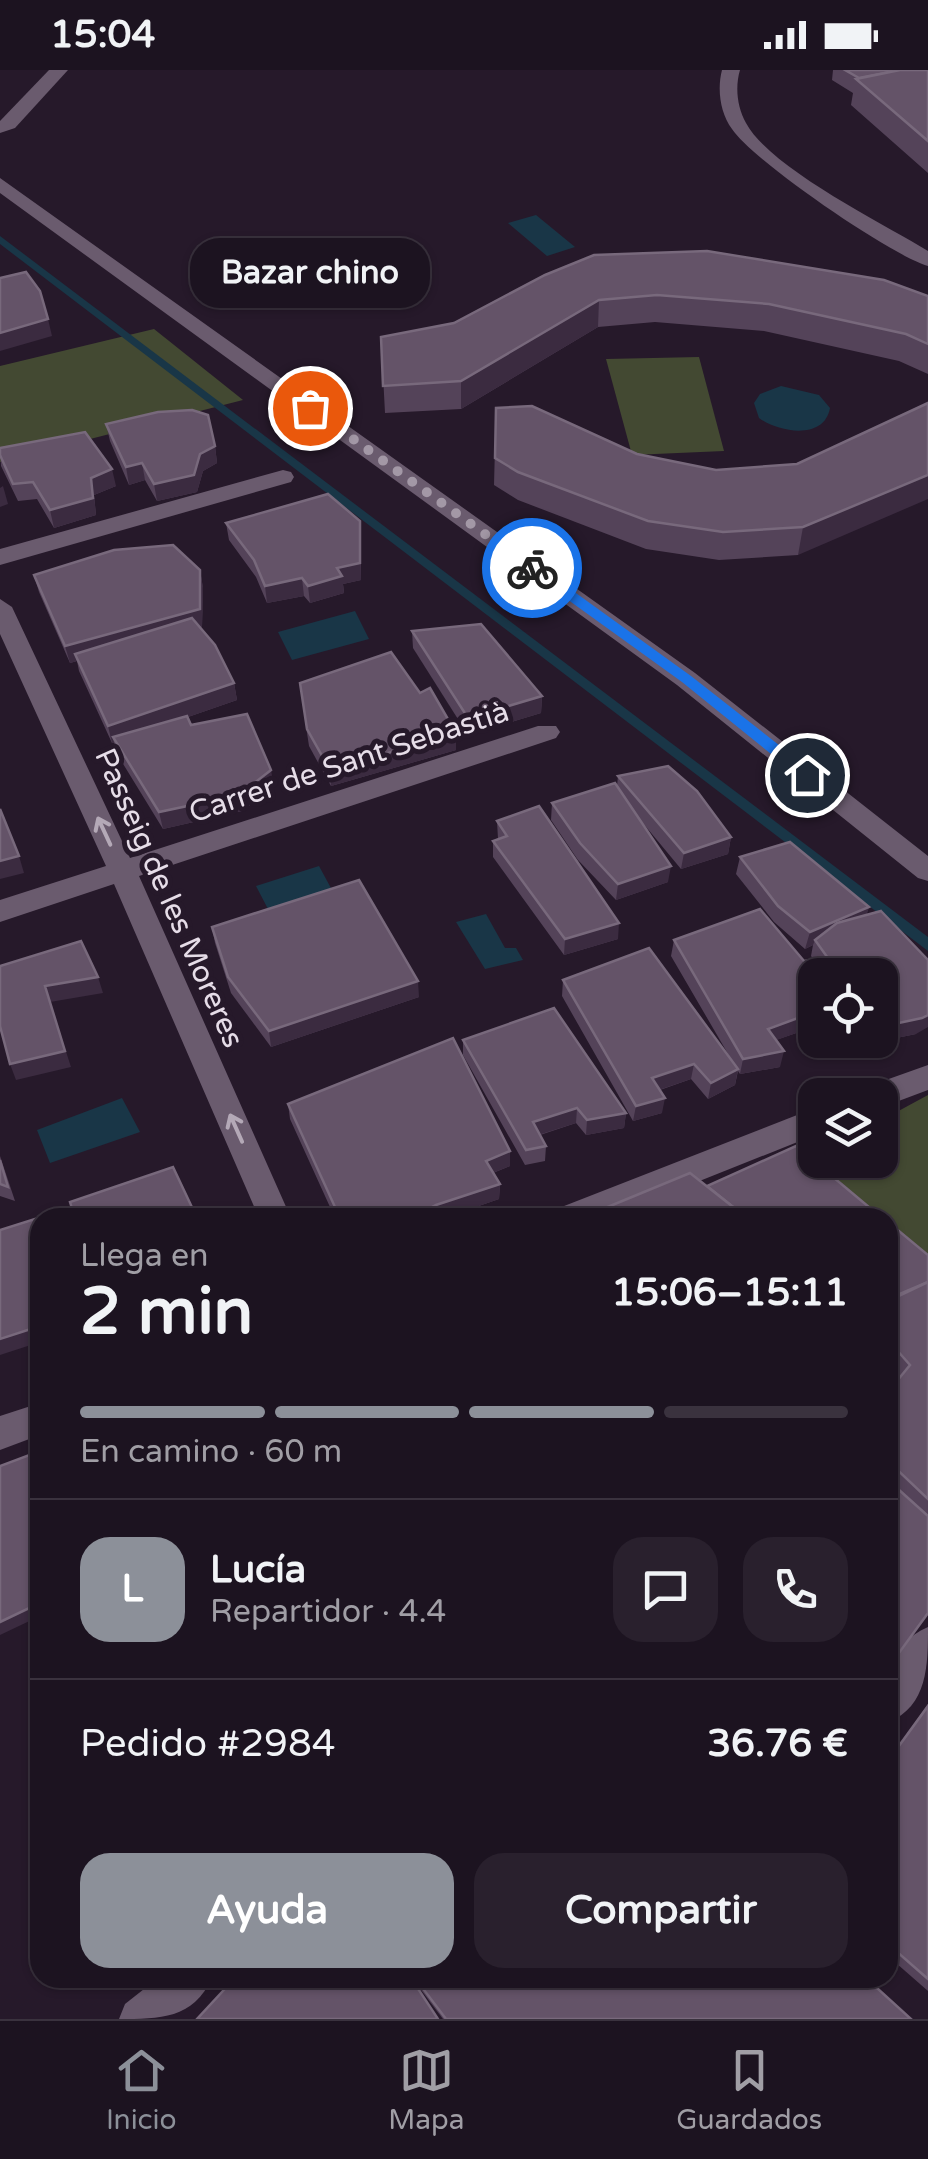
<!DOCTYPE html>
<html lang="es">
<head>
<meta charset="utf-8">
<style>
  :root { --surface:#1c1320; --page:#29202d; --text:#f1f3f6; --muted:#a09ea5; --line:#3a323e; --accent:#8c9099 }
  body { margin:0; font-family:"Varela Round",sans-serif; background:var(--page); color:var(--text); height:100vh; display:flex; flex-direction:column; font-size:38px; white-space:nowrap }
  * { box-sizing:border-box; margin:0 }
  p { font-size:32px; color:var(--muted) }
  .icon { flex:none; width:55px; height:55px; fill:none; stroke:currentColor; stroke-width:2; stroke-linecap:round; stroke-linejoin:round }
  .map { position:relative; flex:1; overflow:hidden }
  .panel { position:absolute; left:30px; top:1138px; width:868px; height:780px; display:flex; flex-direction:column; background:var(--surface); border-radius:30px; box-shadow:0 2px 8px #0004,0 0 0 2px var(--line) }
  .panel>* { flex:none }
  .controls { position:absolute; left:798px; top:888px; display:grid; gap:20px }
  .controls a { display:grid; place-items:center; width:100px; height:100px; border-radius:20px; background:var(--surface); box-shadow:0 2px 8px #0004,0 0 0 2px var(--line); font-size:50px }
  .pin { position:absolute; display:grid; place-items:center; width:85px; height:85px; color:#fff; margin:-42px; border:5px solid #fff; border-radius:50%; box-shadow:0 2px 10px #0007 }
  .courier { position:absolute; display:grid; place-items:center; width:100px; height:100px; margin:-50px; border:8px solid #1a73e8; border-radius:50%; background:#fff; color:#222; box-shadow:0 2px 12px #0007 }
  .bubble { position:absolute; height:70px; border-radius:30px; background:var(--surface); box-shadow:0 2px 8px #0004,0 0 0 2px var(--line); font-size:32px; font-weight:800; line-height:70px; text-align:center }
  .overview em { font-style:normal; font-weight:800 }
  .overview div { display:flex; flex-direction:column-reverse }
  .overview { display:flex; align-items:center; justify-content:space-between; height:170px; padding:0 50px }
  h1 { font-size:65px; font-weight:800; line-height:75px }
  .bar { display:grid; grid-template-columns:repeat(4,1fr); gap:15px 10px; align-content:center; height:120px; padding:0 50px }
  .bar i { height:12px; border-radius:8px; background:var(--line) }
  .bar .active { background:var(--accent) }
  .bar p { grid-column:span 4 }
  .line { display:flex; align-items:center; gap:25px; padding:0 50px; border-top:2px solid var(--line) }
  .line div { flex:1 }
  .round { display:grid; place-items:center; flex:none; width:105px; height:105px; border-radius:30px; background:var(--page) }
  .primary-button { display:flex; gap:20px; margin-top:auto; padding:20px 50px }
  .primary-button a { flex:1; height:115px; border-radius:30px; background:var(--accent); color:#fff; font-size:40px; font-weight:800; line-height:115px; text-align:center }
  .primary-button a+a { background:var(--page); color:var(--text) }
  .status { display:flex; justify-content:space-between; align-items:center; height:70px; padding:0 50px; background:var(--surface); direction:ltr }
  .status svg { height:28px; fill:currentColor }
  .menu { display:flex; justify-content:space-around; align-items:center; height:140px; border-top:2px solid var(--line); background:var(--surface); font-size:28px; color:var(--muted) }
  .menu a { display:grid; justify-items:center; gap:5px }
  .menu .active { color:var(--accent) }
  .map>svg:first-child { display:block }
</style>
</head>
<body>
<div class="status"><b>15:04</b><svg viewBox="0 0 49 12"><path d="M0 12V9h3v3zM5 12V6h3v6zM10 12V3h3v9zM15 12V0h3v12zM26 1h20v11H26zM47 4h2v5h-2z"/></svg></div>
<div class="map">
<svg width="928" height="1949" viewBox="0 0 928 1949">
  <rect width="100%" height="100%" fill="#26192a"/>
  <g fill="#434932">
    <polygon points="154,259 243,330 0,392 0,296"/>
    <polygon points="699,287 724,381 632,385 606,289"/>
    <polygon points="928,1025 928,1189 888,1154 888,1148 880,1147 815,1090 880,1090 880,1051"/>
  </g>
  <g fill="#193647">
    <polygon points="536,145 575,177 547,186 508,153"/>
    <path d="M781,316L819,325L830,338C824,371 778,362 759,348L754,333L760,324Z"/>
    <polygon points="355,541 369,569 292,590 278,562"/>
    <polygon points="319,796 332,820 268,839 256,816"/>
    <polygon points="486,844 505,878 516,878 523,890 485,899 456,852"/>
    <polygon points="122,1028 140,1062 50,1093 37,1060"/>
  </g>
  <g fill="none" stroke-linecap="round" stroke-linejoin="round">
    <polygon fill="#193647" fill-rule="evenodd" points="0,166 928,867 928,881 0,174"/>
    <g fill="#6a5b6e" fill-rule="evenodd">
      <polygon points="49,0 68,0 15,58 0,63 0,51"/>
      <path d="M722,0H740C735,17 737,37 746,53C770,98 882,153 928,181V196C892,186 753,91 732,59C720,43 717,19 722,0Z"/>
      <polygon points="0,108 695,603 928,786 928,811 918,808 677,615 0,123"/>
      <polygon points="283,400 291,402 294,407 291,412 0,495 0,479"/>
      <polygon points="0,529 12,537 130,788 538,656 556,656 560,662 556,668 139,806 291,1148 259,1148 114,814 0,852 0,830 106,796 0,564"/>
      <polygon points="928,995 928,1020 880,1038 880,1025 865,1025 869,1016"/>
      <polygon points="815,1038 815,1065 607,1148 554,1148 559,1138"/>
      <polygon points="40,1333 40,1365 0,1380 0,1346"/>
      <path d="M928,1557C928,1594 928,1637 888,1652C888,1614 887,1574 928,1557Z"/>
      <path d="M158,1908H212C193,1949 160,1949 119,1949L125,1934Z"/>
    </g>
  </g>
  <g fill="#544359">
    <polygon points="833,0 928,0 928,103 851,35 853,23 832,10"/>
    <polygon points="545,205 928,226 928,304 899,291 764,261 655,252 598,257 461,339 385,343 381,267 454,253"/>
    <polygon points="928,333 798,485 719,490 646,479 518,430 494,415 496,338 637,384 716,400 797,394"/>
    <polygon points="106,354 215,376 217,393 203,401 197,422 157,431 145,410 129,415 110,371"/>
    <polygon points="0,378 116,416 94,425 96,445 54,458 37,429 18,431 1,396"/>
    <polygon points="226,453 361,468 361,510 343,514 344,523 310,533 304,526 267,533 256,507 229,470"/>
    <polygon points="200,500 203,518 202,557 200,557 234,613 237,630 188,647 191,655 274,717 242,741 163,759 117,684 114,673 112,673 79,601 77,591 70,593 39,522 34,505"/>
    <polygon points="412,561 542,626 541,643 468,665 413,578"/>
    <polygon points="302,630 456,680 331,716 309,676"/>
    <polygon points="618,706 731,767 728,784 681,799 642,752 668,812 616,830 578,790 551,750 552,733 617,716"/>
    <polygon points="497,751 618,869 564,885 493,787 493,771 498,769"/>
    <polygon points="740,787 869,837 866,845 916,964 872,973 870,970 880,970 880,905 815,905 815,970 840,970 839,976 813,982 802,961 776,970 780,997 740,1004 738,1001 735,1015 708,1029 691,1009 660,1020 662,1043 633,1051 562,926 563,910 731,989 671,886 674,870 804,891 814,890 811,886 813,875 805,879 774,852 736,804"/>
    <polygon points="212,857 419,927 271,977 231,923 215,873"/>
    <polygon points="463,970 626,1043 624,1058 586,1065 576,1053 540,1065 546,1076 545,1091 525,1095 463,985"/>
    <polygon points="288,1034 510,1081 510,1096 493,1103 500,1114 499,1129 444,1148 335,1148 290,1049"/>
    <polygon points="0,1086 15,1131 0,1126"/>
    <polygon points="888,1152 928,1185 928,1543 888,1599 888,1322 898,1309 888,1297"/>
    <polygon points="928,1634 928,1921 888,1886 888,1691"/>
    <polygon points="412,1908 866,1908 911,1949 443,1949"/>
  </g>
  <g fill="#3b2b40">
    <polygon points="599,230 598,257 461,339 461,311"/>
    <polygon points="48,249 52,266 0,281 0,263"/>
    <polygon points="215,376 217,393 203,401 197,422 157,431 154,414"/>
    <polygon points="142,393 145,410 129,415 126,397"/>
    <polygon points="112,399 116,416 94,425 96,445 54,458 50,440 91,408"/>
    <polygon points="928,405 928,429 798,485 803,457"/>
    <polygon points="3,416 8,434 0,437 0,418"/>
    <polygon points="360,451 361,510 343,514 344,523 310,533 308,516 337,498"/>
    <polygon points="200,500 203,518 202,557 78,591 75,584 77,591 70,593 65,576"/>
    <polygon points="302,508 304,526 267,533 265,516"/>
    <polygon points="234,613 237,630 116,672 113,667 114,673 112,673 108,656"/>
    <polygon points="542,626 541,643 468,665 468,648"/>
    <polygon points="456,663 456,680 331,716 330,700"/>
    <polygon points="271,700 274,717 242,741 163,759 159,742"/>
    <polygon points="731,767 728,784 681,799 684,783"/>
    <polygon points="19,786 24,803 0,809 0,791"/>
    <polygon points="671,796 668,812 616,830 618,814"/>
    <polygon points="869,837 864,854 815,870 813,875 805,879 810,862"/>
    <polygon points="619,853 618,869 564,885 565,869"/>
    <polygon points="98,907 103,923 50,932 71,997 16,1010 10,994 45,916"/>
    <polygon points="418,911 419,927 271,977 269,961"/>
    <polygon points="806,945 802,961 765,974 768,959"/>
    <polygon points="928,945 928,957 916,964 872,973 873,970 880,970 880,957"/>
    <polygon points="816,970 840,970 839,976 813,982"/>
    <polygon points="784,981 780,997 740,1004 743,989"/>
    <polygon points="694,994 691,1009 650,1023 652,1008"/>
    <polygon points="738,999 735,1015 708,1029 711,1013"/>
    <polygon points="665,1028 662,1043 633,1051 636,1036"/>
    <polygon points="577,1038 576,1053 532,1067 533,1052"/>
    <polygon points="626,1043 624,1058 586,1065 587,1050"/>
    <polygon points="510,1081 510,1096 485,1106 486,1091"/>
    <polygon points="500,1114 499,1129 444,1148 411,1148 436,1135"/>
    <polygon points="40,1256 40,1272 0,1285 0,1269"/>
    <polygon points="40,1533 40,1546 0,1565 0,1552"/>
  </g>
  <g fill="#645368" stroke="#78697c" stroke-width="2.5">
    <polygon points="845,0 900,0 859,8"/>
    <polygon points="900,0 928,0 928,71 856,9"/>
    <polygon points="707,181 884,210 928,226 928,274 906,264 769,234 657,225 599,230 461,311 383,316 381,267 454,253 545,205 594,185"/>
    <polygon points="26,202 40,221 48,249 0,263 0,208"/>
    <polygon points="928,333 928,405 803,457 723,462 648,451 518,402 495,388 496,338 532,336 637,384 716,400 797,394"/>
    <polygon points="192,340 208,345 215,376 200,384 194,405 154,414 142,393 126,397 106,354 158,342"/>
    <polygon points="85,362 112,399 91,408 93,428 50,440 33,412 13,414 0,385 0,378"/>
    <polygon points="328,424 360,451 360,493 337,498 342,506 308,516 302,508 265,516 254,490 226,453"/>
    <polygon points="173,475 200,500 200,539 65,576 34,505 114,480"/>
    <polygon points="192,548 215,575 234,613 108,656 75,584"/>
    <polygon points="481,554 542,626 468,648 412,561"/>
    <polygon points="391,582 420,623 430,618 456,663 330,700 307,659 300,613"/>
    <polygon points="247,644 271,700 239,725 159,742 113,667 187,646 191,655"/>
    <polygon points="668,696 697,721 731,767 684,783 618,706"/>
    <polygon points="615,713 671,796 618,814 580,773 552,733"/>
    <polygon points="539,736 619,853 565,869 493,771 507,766 497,751"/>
    <polygon points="0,739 19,786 0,791"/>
    <polygon points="790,772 869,837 810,862 778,836 740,787"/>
    <polygon points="359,810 418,911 269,961 228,907 212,857"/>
    <polygon points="760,839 804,891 818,889 827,905 815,905 815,962 806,945 768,959 784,981 743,989 674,870"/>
    <polygon points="881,841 928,890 928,945 922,948 880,957 880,905 840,905 815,870 837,853"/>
    <polygon points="81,871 98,907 45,916 65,981 10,994 0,956 0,896"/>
    <polygon points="649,878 738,999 711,1013 694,994 652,1008 665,1028 636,1036 563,910"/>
    <polygon points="554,938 626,1043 587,1050 577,1038 533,1052 546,1076 526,1080 463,970"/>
    <polygon points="453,968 510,1081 486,1091 500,1114 436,1135 411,1148 340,1148 288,1034"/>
    <polygon points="796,1076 882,1148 747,1148 707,1116"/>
    <polygon points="0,1090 8,1117 0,1114"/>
    <polygon points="173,1097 197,1148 75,1148 70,1132"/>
    <polygon points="690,1103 747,1148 581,1148"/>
    <polygon points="38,1148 40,1153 40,1256 0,1269 0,1160"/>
    <polygon points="888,1152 928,1185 928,1212 888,1229"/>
    <polygon points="928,1212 928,1429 888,1391 888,1322 910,1295 888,1270 888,1231"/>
    <polygon points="40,1381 40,1533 0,1552 0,1396"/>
    <polygon points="888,1410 928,1446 928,1543 888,1598"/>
    <polygon points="928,1636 928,1909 888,1874 888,1691"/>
    <polygon points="235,1908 411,1908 438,1949 197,1949"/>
    <polygon points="415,1908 538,1908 547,1917 538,1908 866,1908 911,1949 446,1949"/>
  </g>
  <defs><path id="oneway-shaft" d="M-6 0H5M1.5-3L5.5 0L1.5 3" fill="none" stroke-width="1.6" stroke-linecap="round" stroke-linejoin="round" transform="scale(2.5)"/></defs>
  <g stroke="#b4a9b7">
    <use href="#oneway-shaft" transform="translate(104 761) rotate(-115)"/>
    <use href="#oneway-shaft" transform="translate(236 1058) rotate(-114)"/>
  </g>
  <polygon fill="#1a73e8" points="528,495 537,495 691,606 812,701 812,709 802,709 682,612 528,501"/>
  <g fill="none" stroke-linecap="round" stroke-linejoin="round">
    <polyline stroke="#a398a6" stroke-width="10" stroke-dasharray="0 18" points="310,338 532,498"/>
  </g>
  <g text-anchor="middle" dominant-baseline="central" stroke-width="10" stroke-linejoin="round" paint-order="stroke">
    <g font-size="30" fill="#e6dde8" stroke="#26192a">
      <text transform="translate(349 692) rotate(-18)">Carrer de Sant Sebastià</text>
      <text transform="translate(169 828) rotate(66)">Passeig de les Moreres</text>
    </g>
  </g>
</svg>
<div class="controls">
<a><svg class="icon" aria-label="locate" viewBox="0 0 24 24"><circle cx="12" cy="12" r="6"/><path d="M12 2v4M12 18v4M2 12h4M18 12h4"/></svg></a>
<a><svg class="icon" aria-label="layers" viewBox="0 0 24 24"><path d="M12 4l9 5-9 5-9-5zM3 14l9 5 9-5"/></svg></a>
</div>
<div class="pin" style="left:310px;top:338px;background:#ea580c"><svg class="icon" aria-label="bag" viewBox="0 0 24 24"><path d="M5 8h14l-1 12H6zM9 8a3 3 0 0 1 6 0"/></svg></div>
<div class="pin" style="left:807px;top:705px;background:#1f2937"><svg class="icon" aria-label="home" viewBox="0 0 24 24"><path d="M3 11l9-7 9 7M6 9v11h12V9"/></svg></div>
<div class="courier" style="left:532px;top:498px"><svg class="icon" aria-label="bike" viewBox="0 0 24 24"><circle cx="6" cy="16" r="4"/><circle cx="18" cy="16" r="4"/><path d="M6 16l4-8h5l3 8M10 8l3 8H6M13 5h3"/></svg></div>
<div class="bubble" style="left:190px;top:168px;width:240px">Bazar chino</div>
<section class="panel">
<div class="overview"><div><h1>2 min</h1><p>Llega en</p></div><em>15:06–15:11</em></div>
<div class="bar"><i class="active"></i><i class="active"></i><i class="active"></i><i></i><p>En camino · 60 m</p></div>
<div class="line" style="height:180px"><b class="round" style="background:var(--accent);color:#fff">L</b><div><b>Lucía</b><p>Repartidor · 4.4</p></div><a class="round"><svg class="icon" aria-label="chat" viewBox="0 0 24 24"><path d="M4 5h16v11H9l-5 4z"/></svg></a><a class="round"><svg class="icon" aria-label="phone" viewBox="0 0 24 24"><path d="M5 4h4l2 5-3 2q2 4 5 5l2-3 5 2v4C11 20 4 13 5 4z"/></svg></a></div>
<div class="line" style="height:130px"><div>Pedido #2984</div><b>36.76 €</b></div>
<div class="primary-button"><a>Ayuda</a><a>Compartir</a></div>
</section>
</div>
<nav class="menu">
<a class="active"><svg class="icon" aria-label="home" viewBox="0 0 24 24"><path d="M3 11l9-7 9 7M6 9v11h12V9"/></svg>Inicio</a>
<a><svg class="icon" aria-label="map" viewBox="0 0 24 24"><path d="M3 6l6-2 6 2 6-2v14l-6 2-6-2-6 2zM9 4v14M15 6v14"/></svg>Mapa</a>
<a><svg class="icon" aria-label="saved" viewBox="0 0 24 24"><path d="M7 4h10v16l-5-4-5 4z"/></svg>Guardados</a>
</nav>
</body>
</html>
